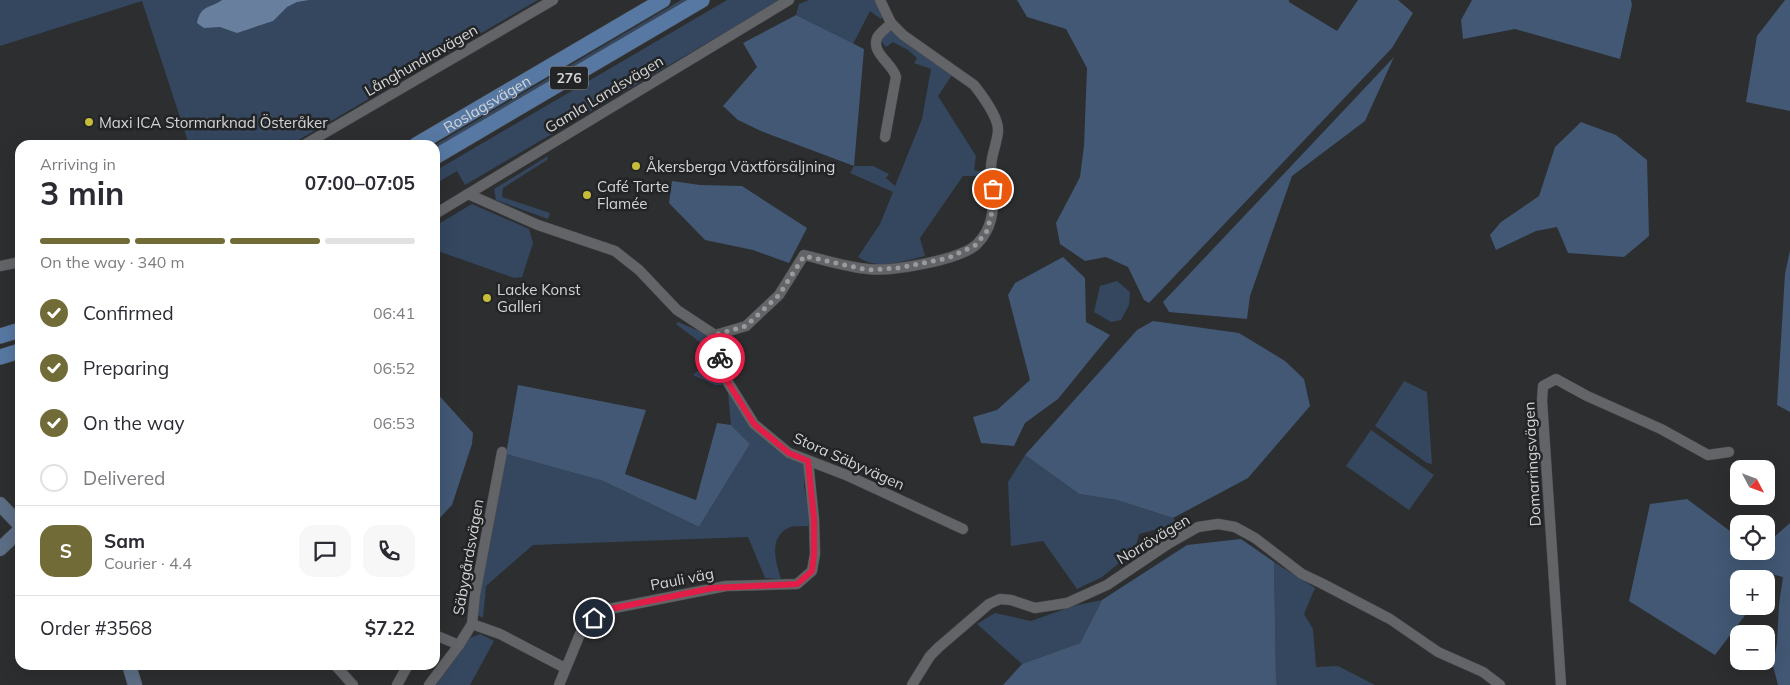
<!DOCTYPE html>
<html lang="en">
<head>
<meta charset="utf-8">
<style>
  :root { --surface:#fff; --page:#f7f7f7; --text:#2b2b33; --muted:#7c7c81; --line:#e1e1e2; --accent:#716c37 }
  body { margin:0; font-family:Mulish,sans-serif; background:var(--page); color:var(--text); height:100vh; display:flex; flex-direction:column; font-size:19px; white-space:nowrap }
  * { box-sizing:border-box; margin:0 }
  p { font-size:16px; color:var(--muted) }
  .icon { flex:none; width:28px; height:28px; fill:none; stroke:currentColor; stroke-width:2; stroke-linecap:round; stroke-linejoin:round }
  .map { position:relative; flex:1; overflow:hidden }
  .drawer { position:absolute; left:15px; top:140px; width:425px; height:530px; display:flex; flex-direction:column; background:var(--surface); border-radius:15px; box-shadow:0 5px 20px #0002 }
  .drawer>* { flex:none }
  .needle { width:32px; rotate:131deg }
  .buttons { position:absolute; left:1730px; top:460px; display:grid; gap:10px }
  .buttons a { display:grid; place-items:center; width:45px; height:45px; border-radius:10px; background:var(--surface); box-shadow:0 5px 20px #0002; font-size:25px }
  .pin { position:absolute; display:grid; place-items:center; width:42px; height:42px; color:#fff; margin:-21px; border:2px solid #fff; border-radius:50%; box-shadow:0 1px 5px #0007 }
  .courier { position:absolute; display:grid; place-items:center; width:50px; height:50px; margin:-25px; border:4px solid #e11d48; border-radius:50%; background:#fff; color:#222; box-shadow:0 1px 6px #0007 }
  .summary em { font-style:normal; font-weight:700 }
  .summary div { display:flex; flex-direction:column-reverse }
  .summary { display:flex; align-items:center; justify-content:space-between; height:85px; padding:0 25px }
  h1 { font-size:32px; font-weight:700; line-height:38px }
  .bar { display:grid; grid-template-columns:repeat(4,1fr); gap:8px 5px; align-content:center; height:60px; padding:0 25px }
  .bar i { height:6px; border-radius:4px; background:var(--line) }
  .bar .selected { background:var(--accent) }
  .bar p { grid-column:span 4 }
  .line { display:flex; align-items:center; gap:12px; padding:0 25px; border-top:1px solid var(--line) }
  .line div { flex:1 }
  .round { display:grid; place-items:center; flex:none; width:52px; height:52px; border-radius:15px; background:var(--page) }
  ol { padding:0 25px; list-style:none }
  li { display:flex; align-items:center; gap:15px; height:55px }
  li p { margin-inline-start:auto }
  li .icon { padding:5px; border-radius:50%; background:var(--accent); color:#fff; stroke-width:4 }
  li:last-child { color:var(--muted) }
  li i { width:28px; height:28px; border:2px solid var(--line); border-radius:50% }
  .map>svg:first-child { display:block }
</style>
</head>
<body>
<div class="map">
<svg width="1790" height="685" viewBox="0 0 1790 685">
  <rect width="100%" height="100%" fill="#2c2e30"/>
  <g fill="#34475f">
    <polygon points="0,0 538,0 290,145 189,145 142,1 0,46"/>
    <polygon points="681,0 691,0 435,150 435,145"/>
    <polygon points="727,0 780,0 465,185 457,171 435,184 435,171"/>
    <polygon points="809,0 875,0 883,16 881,19 870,11 853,44 796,15 799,4"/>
    <path d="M891,27L952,75L938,96L976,156L974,170L984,172L983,176H963L920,238L925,256C903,261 878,271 858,257L880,224L893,192L850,173L854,166H873L889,174L886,178L895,186L922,119L931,69L914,63L917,58L908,50L893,42L886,47L881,41Z"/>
    <polygon points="548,156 547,160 503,188 502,197 550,213 548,219 496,200 494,189"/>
    <polygon points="472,204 529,229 533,243 522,277 514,278 435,250 435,226"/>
    <polygon points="1117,281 1130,292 1129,305 1121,320 1111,322 1094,312 1100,286"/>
    <polygon points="678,322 704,333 712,340 722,385 715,385 693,375 705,364 707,352 701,343 676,324"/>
    <polygon points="1404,381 1427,392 1432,464 1427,463 1375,426"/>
    <path d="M728,392L780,450L804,465V486L810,518L808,526C802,527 793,525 788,528C768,538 776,563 781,579L765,578L748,537L533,545L486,586L483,618L476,614L506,454L603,481L699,527L750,444L731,425Z"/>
    <polygon points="1371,430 1434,475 1409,510 1346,466"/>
    <polygon points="1025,455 1079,494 1117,500 1173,518 1178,524 1139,534 1135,550 1102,577 1077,589 1043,541 1011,546 1008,482"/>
    <polygon points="1274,562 1315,588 1304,614 1313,629 1316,667 1338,666 1375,685 1277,685 1276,680"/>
    <polygon points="1102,600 1080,643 1022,664 977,624 995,613 1031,621 1073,606"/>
    <polygon points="480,634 494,641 470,685 436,685 470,638"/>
  </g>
  <g fill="#425874">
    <polygon points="1017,0 1289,0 1289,2 1337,31 1358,0 1398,0 1413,13 1392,48 1149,303 1144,300 1128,267 1106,257 1085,261 1060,244 1056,223 1080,177 1084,146 1087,68 1066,29 1027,17"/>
    <polygon points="1472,0 1631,0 1632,5 1620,59 1515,29 1463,39 1461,20"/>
    <polygon points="1785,0 1790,0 1790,111 1746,102 1757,36"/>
    <polygon points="796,15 864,49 854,166 761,131 738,120 723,106 757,67 743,43"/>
    <polygon points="1394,57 1365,121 1292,176 1250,296 1247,319 1169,312 1163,302"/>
    <polygon points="1581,122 1616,135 1647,160 1649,236 1624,257 1568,253 1557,227 1536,231 1496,250 1490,235 1501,222 1539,196 1555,147"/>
    <polygon points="672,181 700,185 742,186 807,228 789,263 753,250 705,240 669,203"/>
    <polygon points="1790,250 1790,412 1777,405 1785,274"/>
    <polygon points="1063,257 1085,278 1086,322 1110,335 1058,399 1025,423 1014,446 981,443 973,417 997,410 1030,380 1008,295 1015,283"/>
    <polygon points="1153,321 1239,333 1285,361 1304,379 1310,406 1248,478 1173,518 1117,500 1079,494 1025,455 1137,330"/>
    <polygon points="518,385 646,410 625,474 696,500 717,423 731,425 750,444 699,527 603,481 506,454"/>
    <polygon points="435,391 473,433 472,444 452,505 435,523"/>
    <polygon points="1687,499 1734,534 1739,543 1739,551 1743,551 1745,555 1753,551 1766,551 1766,544 1790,523 1790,685 1778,685 1773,666 1777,643 1779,604 1783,577 1756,570 1754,579 1739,579 1739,606 1747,606 1746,614 1715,655 1629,601 1650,504"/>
    <polygon points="1241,539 1274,562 1276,680 1277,685 1003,685 1022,664 1080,643 1102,600 1187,545"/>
  </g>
  <path fill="#68809e" d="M222,0H309L297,2L287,7L273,21L237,33L220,27L204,28L197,23C201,4 210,9 222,0Z"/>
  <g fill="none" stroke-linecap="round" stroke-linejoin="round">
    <g stroke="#4a4b4d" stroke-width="11">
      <g id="street">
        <path d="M885,137L896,77C893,64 871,53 877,38C879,33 887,28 891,23"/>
        <polyline points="304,145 553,0"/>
        <polyline points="468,194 538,225 615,251 639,270 677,310 715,335 724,376 754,424 789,453 846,475 963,529"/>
        <polyline points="435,214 789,0"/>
        <polyline points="0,266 20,262"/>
        <path d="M715,335L746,326L779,295L804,255C825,260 847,267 868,269C890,272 961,260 977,244C980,241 984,236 986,232C997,213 992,189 991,168C991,155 997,144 998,131C999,118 982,95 974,85L903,35L891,23L880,0"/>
        <polyline points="472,624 500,634 565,668"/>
        <polyline points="435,635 459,645"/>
        <polyline points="335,665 353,685"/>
        <polyline points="397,685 408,665"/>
        <polyline points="429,685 459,645 472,624 475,595 502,452"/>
        <polyline points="559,685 580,634 594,618 609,609 726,586 797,584 812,571 815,554 814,519 808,461"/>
        <polyline points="912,685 930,656 939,647 989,604 1000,599 1011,600 1035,608 1067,603 1107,585 1168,544 1198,527 1218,524 1235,527 1255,538 1302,574 1321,583 1390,619 1438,652 1483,672 1500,685"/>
        <polyline points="1561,685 1542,401 1543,386 1556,379 1587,396 1661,429 1708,455 1729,452"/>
      </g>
    </g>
    <g stroke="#4a4b4d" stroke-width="15">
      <g id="secondary">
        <polyline points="0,504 20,525"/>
        <polyline points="0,549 20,530"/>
        <polyline points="129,665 135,685"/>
      </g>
    </g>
    <g stroke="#4a4b4d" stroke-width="16">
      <g id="primary">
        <path id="s1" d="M416,145L663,0"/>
        <polyline points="435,157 702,0"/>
        <polyline points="0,336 20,330"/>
        <polyline points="0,357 20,351"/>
      </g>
    </g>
    <use href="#street" stroke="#626467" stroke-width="10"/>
    <use href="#secondary" stroke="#5c6e85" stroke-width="14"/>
    <use href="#primary" stroke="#5678a2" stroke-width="15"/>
  </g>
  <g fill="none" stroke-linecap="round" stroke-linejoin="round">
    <polyline stroke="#999a9b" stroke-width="5" stroke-dasharray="0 9" points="720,358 715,335 746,326 779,295 804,256 868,270 898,268 948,258 976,245 987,231 992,212 993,189"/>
    <polyline stroke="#e11d48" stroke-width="6" points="594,618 610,609 713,588 797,584 812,571 814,554 814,519 808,461 789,453 754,424 724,376 720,358"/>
  </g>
  <g fill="#c6bc3c" stroke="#222426" stroke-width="2">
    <circle cx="89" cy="122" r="5"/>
    <circle cx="636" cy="166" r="5"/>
    <circle cx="587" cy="195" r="5"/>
    <circle cx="487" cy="298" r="5"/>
  </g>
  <g text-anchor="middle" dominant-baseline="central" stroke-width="5" stroke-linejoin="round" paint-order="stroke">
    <rect fill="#222426" stroke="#9e9fa0" stroke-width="1" x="550" y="66.5" width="38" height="23" rx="4"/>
    <g font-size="14" font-weight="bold" fill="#d3d4d5">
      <text x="569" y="78">276</text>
    </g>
    <g font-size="15" fill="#d3d4d5" stroke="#222426">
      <text transform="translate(421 60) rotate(-30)">Långhundravägen</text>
      <text transform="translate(604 94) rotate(-31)">Gamla Landsvägen</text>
      <text stroke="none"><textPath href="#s1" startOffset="82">Roslagsvägen</textPath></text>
      <text transform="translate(849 461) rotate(24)">Stora Säbyvägen</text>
      <text transform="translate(1532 464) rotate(-93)">Domarringsvägen</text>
      <text transform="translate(1153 539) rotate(-31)">Norrövägen</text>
      <text transform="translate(468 557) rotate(-80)">Säbygårdsvägen</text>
      <text transform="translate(682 579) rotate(-11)">Pauli väg</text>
    </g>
    <g font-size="15" fill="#d3d4d5" stroke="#222426" text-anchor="start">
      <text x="99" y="122">Maxi ICA Stormarknad Österåker</text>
      <text x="646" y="166">Åkersberga Växtförsäljning</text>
      <text x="597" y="186">Café Tarte<tspan x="597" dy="17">Flamée</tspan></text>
      <text x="497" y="289">Lacke Konst<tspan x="497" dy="17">Galleri</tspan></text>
    </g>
  </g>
</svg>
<div class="buttons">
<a><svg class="needle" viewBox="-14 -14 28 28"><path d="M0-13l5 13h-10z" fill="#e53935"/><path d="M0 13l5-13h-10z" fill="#7c7c81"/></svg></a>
<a><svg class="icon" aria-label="locate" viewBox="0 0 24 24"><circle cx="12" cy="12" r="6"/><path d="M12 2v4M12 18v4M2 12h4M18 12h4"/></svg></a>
<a>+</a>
<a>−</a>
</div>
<div class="pin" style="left:993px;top:189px;background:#ea580c"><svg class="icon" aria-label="bag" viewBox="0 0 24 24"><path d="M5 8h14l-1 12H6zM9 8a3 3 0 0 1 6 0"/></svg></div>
<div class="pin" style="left:594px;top:618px;background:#1f2937"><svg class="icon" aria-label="home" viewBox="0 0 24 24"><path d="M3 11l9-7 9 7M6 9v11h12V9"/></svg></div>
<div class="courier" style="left:720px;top:358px"><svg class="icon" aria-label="bike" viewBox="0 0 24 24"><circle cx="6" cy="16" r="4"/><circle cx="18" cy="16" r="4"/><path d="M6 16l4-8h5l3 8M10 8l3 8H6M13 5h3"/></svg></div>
<section class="drawer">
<div class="summary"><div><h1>3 min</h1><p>Arriving in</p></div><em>07:00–07:05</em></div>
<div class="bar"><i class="selected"></i><i class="selected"></i><i class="selected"></i><i></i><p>On the way · 340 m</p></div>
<ol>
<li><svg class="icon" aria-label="check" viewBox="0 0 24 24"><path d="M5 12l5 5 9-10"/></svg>Confirmed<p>06:41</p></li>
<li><svg class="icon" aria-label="check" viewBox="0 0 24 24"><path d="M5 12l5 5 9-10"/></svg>Preparing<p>06:52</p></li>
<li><svg class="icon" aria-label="check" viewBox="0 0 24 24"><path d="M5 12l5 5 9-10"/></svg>On the way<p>06:53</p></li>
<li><i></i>Delivered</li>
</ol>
<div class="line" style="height:90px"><b class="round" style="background:var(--accent);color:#fff">S</b><div><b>Sam</b><p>Courier · 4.4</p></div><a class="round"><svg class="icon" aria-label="chat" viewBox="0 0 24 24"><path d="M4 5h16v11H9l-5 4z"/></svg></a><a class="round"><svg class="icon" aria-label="phone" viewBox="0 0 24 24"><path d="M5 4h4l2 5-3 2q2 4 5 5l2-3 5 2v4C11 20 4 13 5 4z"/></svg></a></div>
<div class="line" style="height:65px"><div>Order #3568</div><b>$7.22</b></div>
</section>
</div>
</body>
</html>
